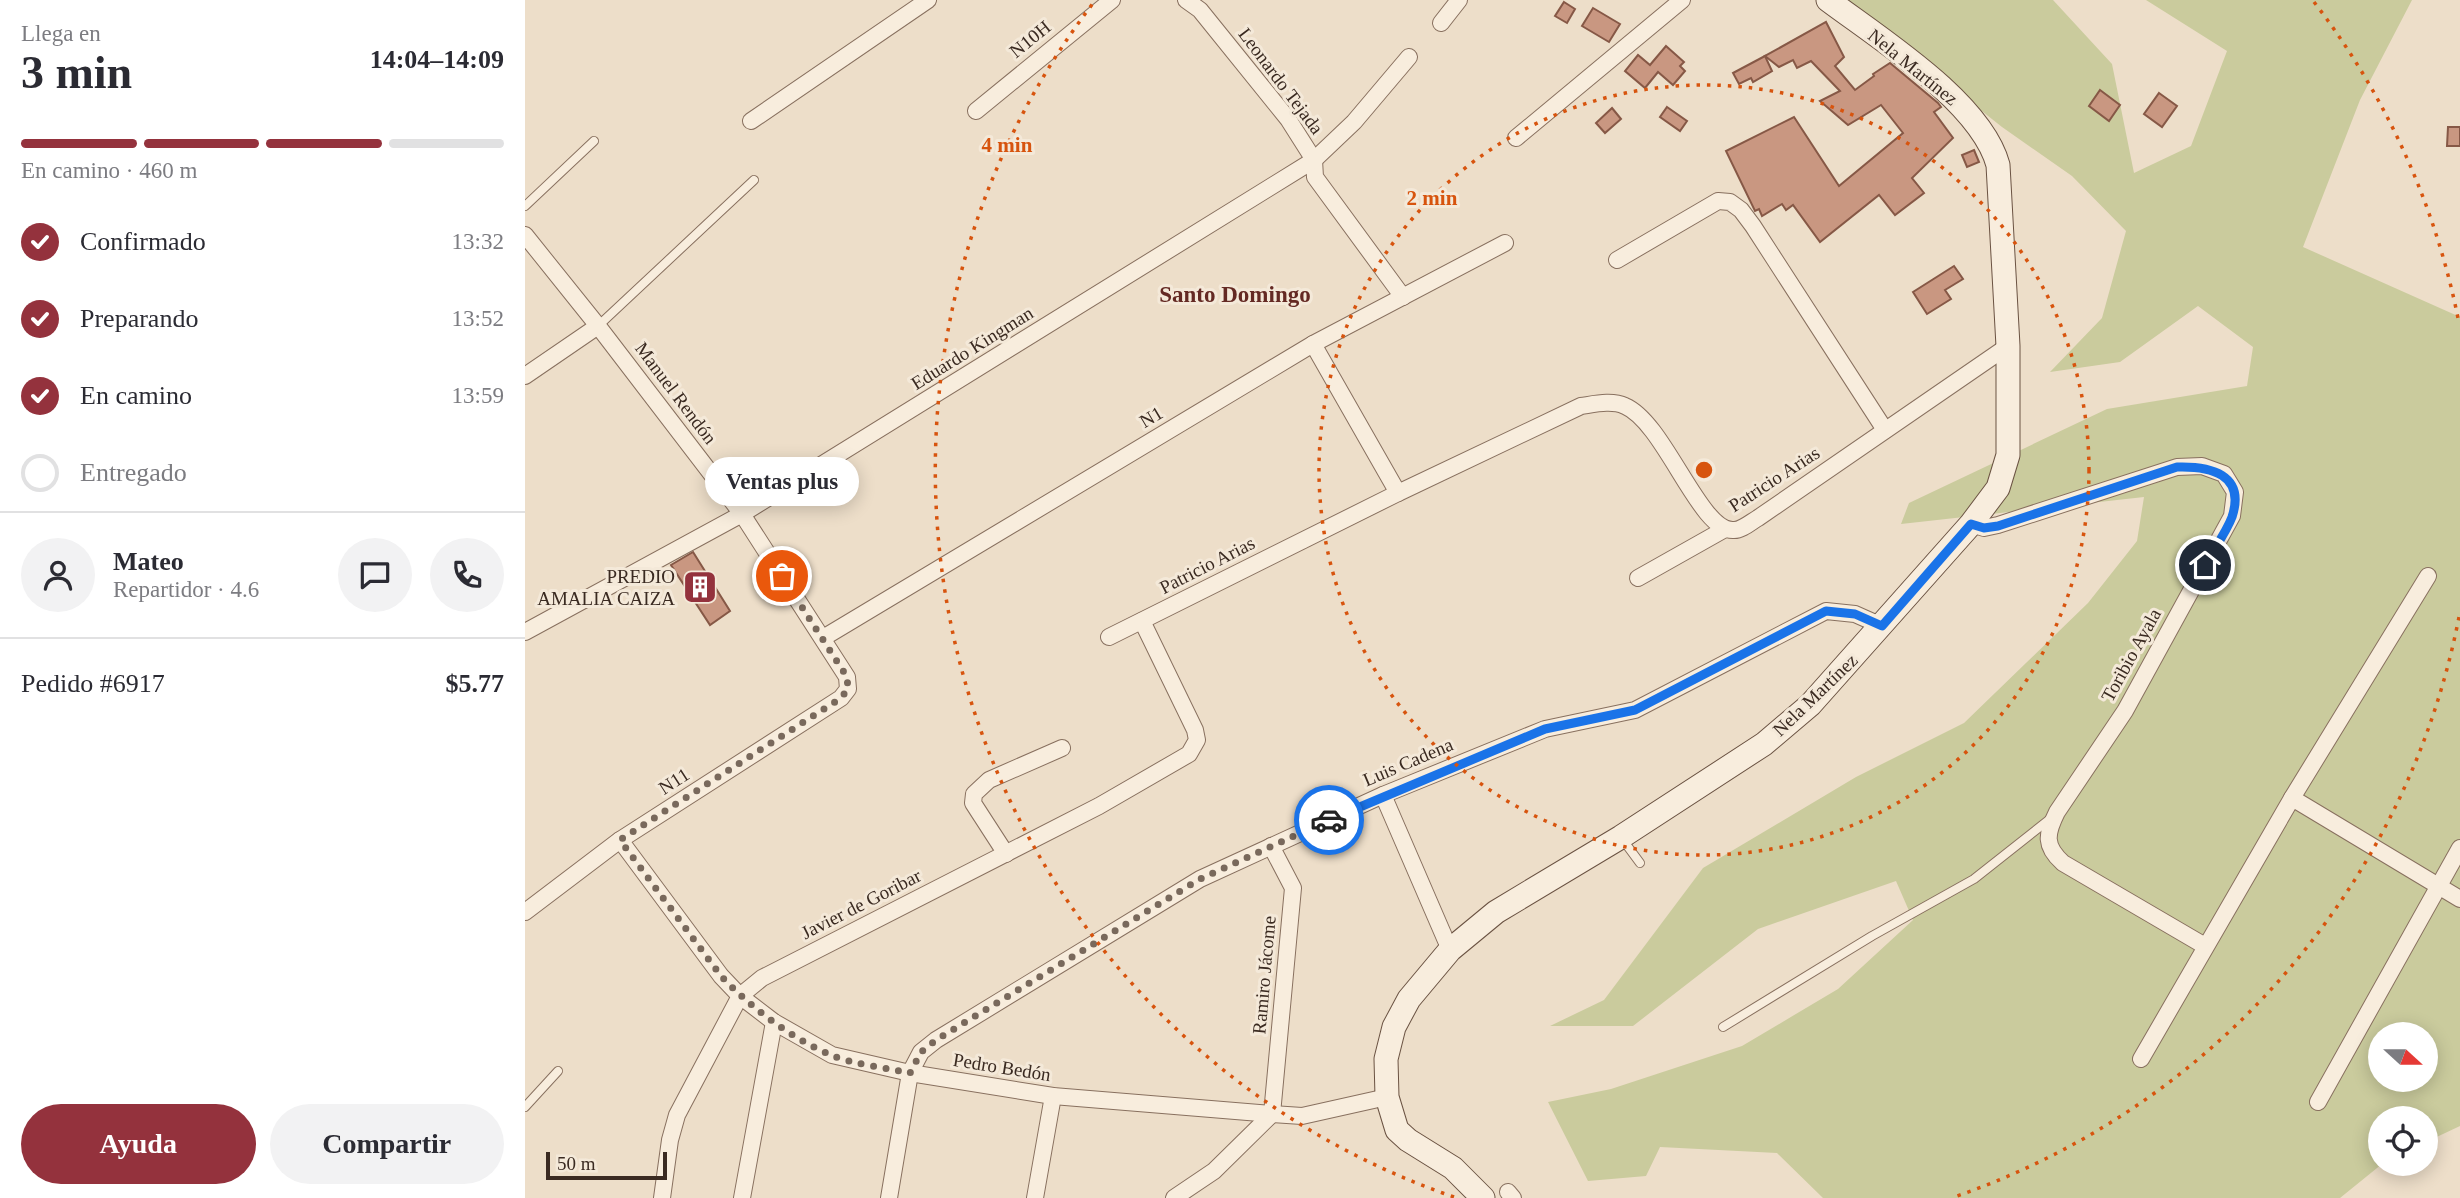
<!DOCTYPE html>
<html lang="es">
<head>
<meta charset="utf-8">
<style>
  :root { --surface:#fff; --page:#f2f2f3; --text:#2b2b33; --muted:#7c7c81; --line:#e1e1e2; --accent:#94323d }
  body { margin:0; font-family:Georgia,serif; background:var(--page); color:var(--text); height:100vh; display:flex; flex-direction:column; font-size:26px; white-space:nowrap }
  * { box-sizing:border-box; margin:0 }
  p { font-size:23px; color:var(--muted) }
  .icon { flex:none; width:38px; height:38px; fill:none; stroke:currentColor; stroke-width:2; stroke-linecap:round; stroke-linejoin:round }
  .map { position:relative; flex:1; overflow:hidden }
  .panel { display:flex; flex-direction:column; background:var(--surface); width:525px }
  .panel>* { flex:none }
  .needle { width:46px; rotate:111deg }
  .fabs { position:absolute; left:1843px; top:1022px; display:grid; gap:14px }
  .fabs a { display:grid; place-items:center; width:70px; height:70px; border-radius:50%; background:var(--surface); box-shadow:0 4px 18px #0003; font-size:35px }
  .scale { position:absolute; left:21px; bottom:18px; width:121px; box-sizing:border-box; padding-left:7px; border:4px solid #3a2a21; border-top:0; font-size:19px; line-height:24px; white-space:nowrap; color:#3a2a21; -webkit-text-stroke:5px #f4e9d9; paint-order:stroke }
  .pin { position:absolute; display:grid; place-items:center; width:60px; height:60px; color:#fff; margin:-30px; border:4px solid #fff; border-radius:50%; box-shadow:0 2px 7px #0007 }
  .courier { position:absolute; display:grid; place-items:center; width:70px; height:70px; margin:-35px; border:5px solid #1a73e8; border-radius:50%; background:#fff; color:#222; box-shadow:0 2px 9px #0007 }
  .bubble { position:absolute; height:49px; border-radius:24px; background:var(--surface); box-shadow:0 4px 18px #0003; font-size:23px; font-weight:800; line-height:49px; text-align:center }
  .summary em { font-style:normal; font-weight:800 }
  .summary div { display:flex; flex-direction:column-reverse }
  .summary { display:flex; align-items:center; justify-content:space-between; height:119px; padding:0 21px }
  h1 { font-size:46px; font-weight:800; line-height:52px }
  .bar { display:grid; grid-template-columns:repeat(4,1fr); gap:10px 7px; align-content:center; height:84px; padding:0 21px }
  .bar i { height:9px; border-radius:5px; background:var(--line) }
  .bar .current { background:var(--accent) }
  .bar p { grid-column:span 4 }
  .line { display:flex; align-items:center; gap:18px; padding:0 21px; border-top:2px solid var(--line) }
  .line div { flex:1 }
  .round { display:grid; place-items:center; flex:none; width:74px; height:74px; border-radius:37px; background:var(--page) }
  ol { padding:0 21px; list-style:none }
  li { display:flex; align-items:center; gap:21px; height:77px }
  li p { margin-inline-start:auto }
  li .icon { padding:7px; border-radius:50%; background:var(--accent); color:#fff; stroke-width:4 }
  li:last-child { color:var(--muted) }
  li i { width:38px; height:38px; border:4px solid var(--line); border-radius:50% }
  .action { display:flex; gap:14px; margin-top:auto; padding:14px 21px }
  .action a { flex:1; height:80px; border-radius:42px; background:var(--accent); color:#fff; font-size:28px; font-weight:800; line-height:80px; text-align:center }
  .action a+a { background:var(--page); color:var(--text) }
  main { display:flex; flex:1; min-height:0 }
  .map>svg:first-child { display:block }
</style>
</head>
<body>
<main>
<section class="panel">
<div class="summary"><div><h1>3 min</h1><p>Llega en</p></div><em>14:04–14:09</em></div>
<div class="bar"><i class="current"></i><i class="current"></i><i class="current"></i><i></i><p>En camino · 460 m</p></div>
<ol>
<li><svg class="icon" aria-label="check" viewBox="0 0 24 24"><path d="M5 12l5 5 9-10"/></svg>Confirmado<p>13:32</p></li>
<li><svg class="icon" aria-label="check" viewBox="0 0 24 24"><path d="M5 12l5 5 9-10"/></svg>Preparando<p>13:52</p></li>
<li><svg class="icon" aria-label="check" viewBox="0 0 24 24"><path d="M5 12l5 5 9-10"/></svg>En camino<p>13:59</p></li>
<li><i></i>Entregado</li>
</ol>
<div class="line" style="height:126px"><a class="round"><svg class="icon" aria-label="person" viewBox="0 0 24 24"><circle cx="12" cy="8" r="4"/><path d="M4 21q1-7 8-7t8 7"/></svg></a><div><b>Mateo</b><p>Repartidor · 4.6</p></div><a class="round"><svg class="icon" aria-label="chat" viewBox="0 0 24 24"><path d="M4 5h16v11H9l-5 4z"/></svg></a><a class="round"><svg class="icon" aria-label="phone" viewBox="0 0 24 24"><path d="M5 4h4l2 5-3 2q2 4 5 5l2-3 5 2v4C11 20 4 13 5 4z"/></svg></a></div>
<div class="line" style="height:91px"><div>Pedido #6917</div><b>$5.77</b></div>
<div class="action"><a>Ayuda</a><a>Compartir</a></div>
</section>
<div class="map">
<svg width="1935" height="1198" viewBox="0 0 1935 1198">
  <rect width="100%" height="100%" fill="#eddec9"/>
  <path fill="#cacb9d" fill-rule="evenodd" d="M1317,0H1528L1587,64L1609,173L1666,146L1702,51L1621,0H1887L1835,100L1778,247L1935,317V1126L1901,1142L1900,1118H1855V1164H1857L1815,1198H1298L1252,1153L1135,1147L1121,1176L1063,1181L1023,1102L1086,1089L1217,1046L1313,989L1388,920L1371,881L1233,929L1108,1026H1025L1079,1000L1178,868L1331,777L1439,723L1563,603L1612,541L1619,497L1376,524L1384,503L1582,409L1722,386L1728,347L1673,306L1595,362L1525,372L1577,318L1601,231L1547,176L1477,127ZM1855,1034H1900V1080H1855Z"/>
  <g fill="#c99781" stroke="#865846" stroke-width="2">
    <polygon points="1039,2 1050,9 1042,23 1030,16"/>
    <polygon points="1068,8 1095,24 1084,42 1057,26"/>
    <polygon points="1301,22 1319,57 1310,66 1330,90 1349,76 1348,74 1365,63 1413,103 1416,107 1409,112 1428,138 1387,178 1399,193 1370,215 1354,195 1295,242 1268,205 1261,210 1257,204 1237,216 1234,209 1230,211 1201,151 1269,117 1314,186 1378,133 1356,105 1323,125 1295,101 1315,91 1286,61 1272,68 1268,60 1254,67 1240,56"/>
    <polygon points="1141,46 1159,62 1155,66 1160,71 1148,85 1133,72 1120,88 1100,71 1113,55 1125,65"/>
    <polygon points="1240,56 1247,71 1228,82 1226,78 1214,84 1208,73"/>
    <polygon points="1575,90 1595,105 1584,121 1564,106"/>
    <polygon points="1634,93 1652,106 1637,127 1619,114"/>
    <polygon points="1142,107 1162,121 1155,131 1135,117"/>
    <polygon points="1087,108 1096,119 1080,133 1071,123"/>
    <polygon points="1923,127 1935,127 1935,146 1922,146"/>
    <polygon points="1449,150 1454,162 1442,167 1437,155"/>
    <polygon points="1429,266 1438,279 1420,290 1426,299 1402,314 1388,292"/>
    <polygon points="168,552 205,611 185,625 146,565"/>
  </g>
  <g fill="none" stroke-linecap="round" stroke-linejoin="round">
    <g stroke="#88705f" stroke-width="10">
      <g id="lane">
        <polyline points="0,206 69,141"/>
        <polyline points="73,326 229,180"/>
        <polyline points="1098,840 1115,863"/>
        <polyline points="1198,1027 1347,936 1449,879 1525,819"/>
        <polyline points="0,1107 33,1071"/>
      </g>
    </g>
    <g stroke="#88705f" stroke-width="18">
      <g id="street">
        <polyline points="661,0 675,10 763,119 789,160 790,177 878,297"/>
        <polyline points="916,23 934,0"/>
        <polyline points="451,111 587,0"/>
        <polyline points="226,121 403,0"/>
        <polyline points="991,138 1157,0"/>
        <polyline points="0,235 73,326 217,514 322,677 323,689 316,698 95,840 0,912"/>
        <polyline points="1092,260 1193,201 1205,202 1216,210 1228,226 1360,430"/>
        <path d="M788,344L873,493L1056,406C1070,404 1087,400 1100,406C1140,423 1175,533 1209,530C1217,530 1226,522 1233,518L1483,346"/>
        <polyline points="0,376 73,326"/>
        <path d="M1446,524L1459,528L1473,525L1652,467L1677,466L1699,474L1710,492L1707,516L1600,711L1532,812C1521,834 1519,846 1538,863L1680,946"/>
        <polyline points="1113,578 1200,529"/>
        <polyline points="0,632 217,514 789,160 829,122 884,57"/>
        <polyline points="584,637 873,493"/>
        <polyline points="298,638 788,344 980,243"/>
        <polyline points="858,795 925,950"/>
        <polyline points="1767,798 1935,899"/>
        <polyline points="95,840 196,976 215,996 249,1022 307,1055 385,1073 528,1096 747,1114 777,1116 862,1097"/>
        <polyline points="481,854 448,803 449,794 464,780 537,748"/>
        <polyline points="1616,1059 1767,798 1903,576"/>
        <polyline points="1793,1102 1935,848"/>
        <polyline points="983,1192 988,1198"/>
        <polyline points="137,1198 145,1140 152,1115 215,996 237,978 574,806 664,754 672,740 670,730 617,621"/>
        <polyline points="217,1198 249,1022"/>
        <polyline points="364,1198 385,1073 396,1052 411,1040 675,879 858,795 1020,729 1110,710 1301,611 1330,614 1357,626"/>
        <polyline points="510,1198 528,1096"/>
        <polyline points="649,1198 689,1171 747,1114 768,888 746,846"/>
      </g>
    </g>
    <g stroke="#6a5242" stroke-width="25">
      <path id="secondary" d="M958,1198L928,1168L883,1140L872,1130L862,1097L861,1059L869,1027L884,999L925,950L971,912L1096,837L1239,744L1285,705L1446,524L1473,488L1483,455V346L1473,165C1456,102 1355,39 1303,0"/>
    </g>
    <use href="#lane" stroke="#f8eddd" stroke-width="8"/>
    <use href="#street" stroke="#f8eddd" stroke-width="16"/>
    <use href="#secondary" stroke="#f8eddd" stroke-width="23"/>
  </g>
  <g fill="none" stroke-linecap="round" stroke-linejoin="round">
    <path stroke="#79695c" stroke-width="7" stroke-dasharray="0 12.6" d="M257,576L322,677L323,689L316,698L95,840L196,976C225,1007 266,1038 306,1055C327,1064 362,1068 385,1073L396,1052L411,1040L675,879L804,820"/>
    <path stroke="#1a73e8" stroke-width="9" d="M804,820L1020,729L1110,710L1301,611L1330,614L1357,626L1446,524L1459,528L1473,526L1652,467C1685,466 1721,474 1707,517C1701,533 1688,550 1680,565"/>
  </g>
  <g fill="none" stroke="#d7540e" stroke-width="3.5" stroke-dasharray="3.5 7">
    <circle cx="1179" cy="470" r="385"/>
    <path d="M1934 617A769 769 0 0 1 1429 1197M929 1197A769 769 0 0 1 569 2M1789 2A769 769 0 0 1 1934 323"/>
  </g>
  <defs>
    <g id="building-square" transform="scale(1.75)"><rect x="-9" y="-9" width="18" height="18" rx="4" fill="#94323d" stroke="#f4e9d9"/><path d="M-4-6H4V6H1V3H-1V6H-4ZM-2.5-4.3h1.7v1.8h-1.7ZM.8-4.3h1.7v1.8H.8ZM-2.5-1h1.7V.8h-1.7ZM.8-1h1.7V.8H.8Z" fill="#fff"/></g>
  </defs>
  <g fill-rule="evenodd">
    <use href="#building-square" x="175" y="587"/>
  </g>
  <g text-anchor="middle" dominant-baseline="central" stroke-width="6" stroke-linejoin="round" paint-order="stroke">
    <g font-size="19" fill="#3a2a21" stroke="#f4e9d9">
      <text transform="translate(505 39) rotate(-39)">N10H</text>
      <text transform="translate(1388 67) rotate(39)">Nela Martínez</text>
      <text transform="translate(756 81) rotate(53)">Leonardo Tejada</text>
      <text transform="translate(447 348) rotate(-32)">Eduardo Kingman</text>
      <text transform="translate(151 393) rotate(53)">Manuel Rendón</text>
      <text transform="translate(626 417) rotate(-31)">N1</text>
      <text transform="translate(1249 479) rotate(-33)">Patricio Arias</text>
      <text transform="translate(682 565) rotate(-27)">Patricio Arias</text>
      <text transform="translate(1606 655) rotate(-61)">Toribio Ayala</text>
      <text transform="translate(1290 695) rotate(-44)">Nela Martínez</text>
      <text transform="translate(883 762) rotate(-23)">Luis Cadena</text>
      <text transform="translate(149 781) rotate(-33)">N11</text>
      <text transform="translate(336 904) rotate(-27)">Javier de Goribar</text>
      <text transform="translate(739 975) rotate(-85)">Ramiro Jácome</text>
      <text transform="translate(477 1067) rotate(9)">Pedro Bedón</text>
    </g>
    <g font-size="19" fill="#3a2a21" stroke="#f4e9d9" text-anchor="end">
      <text x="150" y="576">PREDIO<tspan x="150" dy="22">AMALIA CAIZA</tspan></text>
    </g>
    <g font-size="23" font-weight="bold" fill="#642923" stroke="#f4e9d9">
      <text x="710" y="294">Santo Domingo</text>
    </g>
  </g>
  <circle cx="1179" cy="470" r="10" fill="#d7540e" stroke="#f4e9d9" stroke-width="3.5"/>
  <g font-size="21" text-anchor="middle" font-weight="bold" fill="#d7540e" stroke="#f4e9d9" stroke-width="6" stroke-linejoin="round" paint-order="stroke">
    <text x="482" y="152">4 min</text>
    <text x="907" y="205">2 min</text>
  </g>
</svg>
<div class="fabs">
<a><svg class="needle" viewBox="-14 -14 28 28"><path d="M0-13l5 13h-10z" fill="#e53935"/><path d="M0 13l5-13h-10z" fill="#7c7c81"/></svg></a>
<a><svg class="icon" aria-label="locate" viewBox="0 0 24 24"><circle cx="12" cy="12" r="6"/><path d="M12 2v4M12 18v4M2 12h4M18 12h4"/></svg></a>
</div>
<div class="scale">50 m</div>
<div class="pin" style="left:257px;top:576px;background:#ea580c"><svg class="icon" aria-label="bag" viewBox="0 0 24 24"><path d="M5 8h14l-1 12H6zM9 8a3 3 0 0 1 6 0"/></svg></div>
<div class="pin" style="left:1680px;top:565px;background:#1f2937"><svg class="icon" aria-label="home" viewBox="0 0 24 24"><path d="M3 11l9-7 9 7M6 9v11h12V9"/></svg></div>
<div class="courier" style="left:804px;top:820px"><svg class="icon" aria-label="car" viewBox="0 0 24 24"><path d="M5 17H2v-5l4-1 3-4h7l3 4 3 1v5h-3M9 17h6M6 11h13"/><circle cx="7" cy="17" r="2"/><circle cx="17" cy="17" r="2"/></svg></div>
<div class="bubble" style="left:180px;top:457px;width:154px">Ventas plus</div>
</div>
</main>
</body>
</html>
